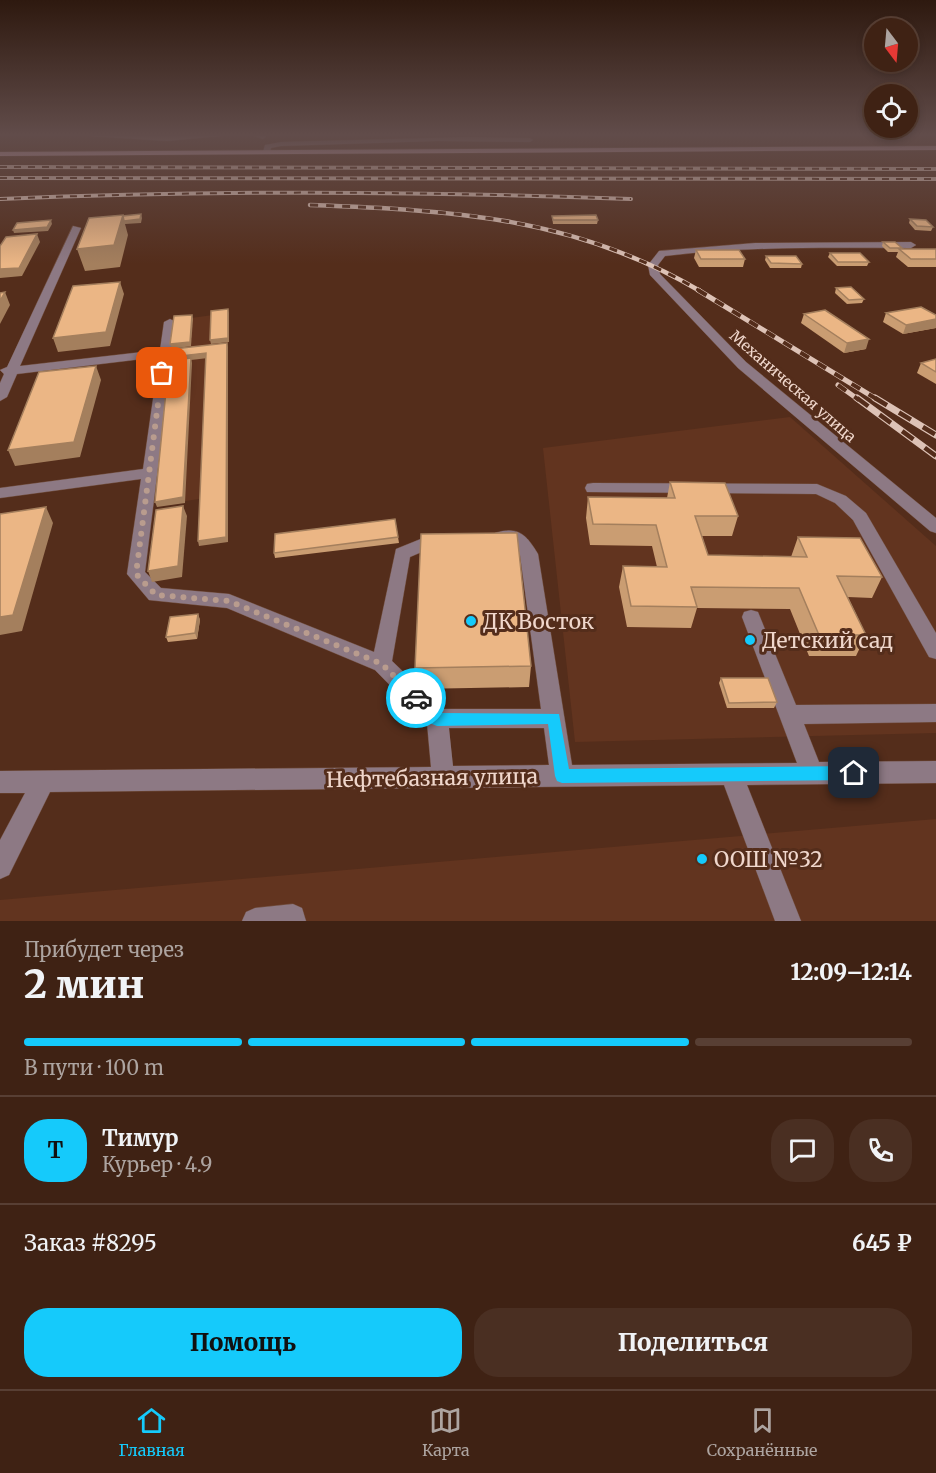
<!DOCTYPE html>
<html lang="ru">
<head>
<meta charset="utf-8">
<style>
  :root { --surface:#3f2214; --page:#4a2f22; --text:#f1f3f6; --muted:#ada4a0; --line:#583f34; --accent:#15cafb }
  body { margin:0; font-family:Merriweather,serif; background:var(--page); color:var(--text); height:100vh; display:flex; flex-direction:column; font-size:22px; white-space:nowrap }
  * { box-sizing:border-box; margin:0 }
  p { font-size:20px; color:var(--muted) }
  .icon { flex:none; width:33px; height:33px; fill:none; stroke:currentColor; stroke-width:2; stroke-linecap:round; stroke-linejoin:round }
  .map { position:relative; height:921px; overflow:hidden }
  .drawer { display:flex; flex-direction:column; background:var(--surface); flex:1 }
  .drawer>* { flex:none }
  .needle { width:39px; rotate:164deg }
  .tools { position:absolute; left:864px; top:18px; display:grid; gap:12px }
  .tools a { display:grid; place-items:center; width:54px; height:54px; border-radius:50%; background:var(--surface); box-shadow:0 3px 9px #0003,0 0 0 2px var(--line); font-size:30px }
  .pin { position:absolute; display:grid; place-items:center; width:51px; height:51px; color:#fff; margin:-26px; border-radius:12px; box-shadow:0 3px 9px #0006 }
  .courier { position:absolute; display:grid; place-items:center; width:60px; height:60px; margin:-30px; border:4px solid #15cafb; border-radius:50%; background:#fff; color:#222; box-shadow:0 2px 8px #0007 }
  .summary em { font-style:normal; font-weight:800 }
  .summary div { display:flex; flex-direction:column-reverse }
  .summary { display:flex; align-items:center; justify-content:space-between; height:102px; padding:0 24px }
  h1 { font-size:39px; font-weight:800; line-height:45px }
  .bar { display:grid; grid-template-columns:repeat(4,1fr); gap:9px 6px; align-content:center; height:72px; padding:0 24px }
  .bar i { height:8px; border-radius:4px; background:var(--line) }
  .bar .active { background:var(--accent) }
  .bar p { grid-column:span 4 }
  .line { display:flex; align-items:center; gap:15px; padding:0 24px; border-top:2px solid var(--line) }
  .line div { flex:1 }
  .round { display:grid; place-items:center; flex:none; width:63px; height:63px; border-radius:24px; background:var(--page) }
  .cta { display:flex; gap:12px; margin-top:auto; padding:12px 24px }
  .cta a { flex:1; height:69px; border-radius:24px; background:var(--accent); color:#111; font-size:24px; font-weight:800; line-height:69px; text-align:center }
  .cta a+a { background:var(--page); color:var(--text) }
  .dock { display:flex; justify-content:space-around; align-items:center; height:84px; border-top:2px solid var(--line); background:var(--surface); font-size:16px; color:var(--muted) }
  .dock a { display:grid; justify-items:center; gap:3px }
  .dock .active { color:var(--accent) }
  .map>svg:first-child { display:block }
</style>
</head>
<body>
<div class="map">
<svg width="936" height="921" viewBox="0 0 936 921">
  <rect width="100%" height="100%" fill="#542d1b"/>
  <g fill="#62341f">
    <polygon points="228,313 227,495 157,505 176,320"/>
    <polygon points="790,417 936,546 936,733 575,742 543,448"/>
    <polygon points="936,819 936,921 0,921 0,900"/>
  </g>
  <g fill="none" stroke-linecap="round" stroke-linejoin="round">
    <g stroke="#704c3b" stroke-width="1">
      <g id="minor">
        <polygon points="75,135 231,135 167,141"/>
        <polygon points="252,135 265,135 266,137 263,139"/>
        <polygon points="468,137 530,138 533,140 530,142 437,141 281,146 271,148 270,154 263,152 265,145 281,142"/>
        <path d="M73,226L81,228L20,366L160,350L164,322L170,319L176,322L145,572L161,588L229,594L374,652L396,549L433,534H445L447,538L445,542L410,557L392,661L442,709H541L520,555L511,542L495,541L493,537L495,533C518,526 526,534 538,554L572,765L797,763L742,617L744,612L751,610L758,612L760,617L796,705L936,704V722L804,724L819,762L936,761V783L747,785L801,921H775L724,785L50,792L9,875L0,879V840L25,793H0V771L431,767L427,723L375,670L227,608L149,600L127,574L141,479L0,498V488L143,469L159,357L17,374L7,397L0,401V383L4,374L0,370L7,367ZM449,728H544L549,765L453,766Z"/>
        <path d="M755,243L911,242L916,245L911,248C829,248 747,246 665,256L658,265L660,274L746,362L936,518V533L930,531L738,368L650,275L648,265L659,251Z"/>
        <polygon points="593,483 817,484 846,496 866,513 936,633 936,659 929,657 853,520 835,503 816,494 587,492 585,488 587,484"/>
        <polygon points="293,904 302,908 306,921 242,921 246,912 255,908"/>
      </g>
    </g>
    <g stroke="#704c3b" stroke-width="1">
      <polygon id="major" points="936,146 936,150 0,156 0,152"/>
    </g>
    <use href="#minor" fill="#8d7984" fill-rule="evenodd"/>
    <use href="#major" fill="#e2b9d0" fill-rule="evenodd"/>
    <g stroke="#ddc2b6" stroke-width="4">
      <g id="rail-far3">
        <polyline points="0,167 936,169"/>
        <polyline points="0,178 936,179"/>
        <path d="M0,199C210,190 420,191 631,199"/>
      </g>
    </g>
    <g stroke="#ddc2b6" stroke-width="4.5">
      <path id="rail-far2" d="M310,205C452,210 575,217 700,291"/>
    </g>
    <g stroke="#ddc2b6" stroke-width="5">
      <g id="rail-far1">
        <polyline points="698,290 878,400"/>
        <polyline points="838,385 859,400"/>
      </g>
    </g>
    <g stroke="#ddc2b6" stroke-width="7">
      <g id="rail">
        <polyline points="857,398 936,456"/>
        <polyline points="875,398 936,435"/>
      </g>
    </g>
    <use href="#rail-far3" stroke="#542d1b" stroke-width="2" stroke-dasharray="7" stroke-linecap="butt"/>
    <use href="#rail-far2" stroke="#542d1b" stroke-width="3" stroke-dasharray="8" stroke-linecap="butt"/>
    <use href="#rail-far1" stroke="#542d1b" stroke-width="4" stroke-dasharray="10" stroke-linecap="butt"/>
    <use href="#rail" stroke="#542d1b" stroke-width="4.5" stroke-dasharray="14" stroke-linecap="butt"/>
  </g>
  <g fill="#ca9d72">
    <polygon points="552,216 598,220 597,224 553,224"/>
    <polygon points="910,219 933,227 931,231 915,230 909,223"/>
    <polygon points="883,242 902,248 902,249 936,249 936,267 908,267 896,257 898,252 888,252 882,246"/>
    <polygon points="696,250 745,259 743,267 699,267 694,258"/>
    <polygon points="830,253 869,262 867,266 837,266 828,257"/>
    <polygon points="766,256 802,264 801,268 770,268 765,260"/>
    <polygon points="836,288 864,299 862,303 847,304 835,293"/>
    <polygon points="886,313 936,315 936,328 903,334 883,322"/>
    <polygon points="804,314 866,349 844,353 801,323"/>
    <polygon points="936,359 936,384 917,373 921,363"/>
    <polygon points="670,482 738,516 732,536 702,536 708,555 791,557 798,537 882,577 872,598 848,597 866,635 856,656 809,656 790,609 697,608 691,628 627,627 619,587 623,566 657,567 652,546 590,545 586,518 588,497 667,498"/>
    <polygon points="395,519 399,543 275,558 274,553"/>
    <polygon points="198,614 200,620 197,639 168,642 166,637"/>
    <polygon points="531,666 529,687 417,689 415,668"/>
    <polygon points="721,678 777,702 774,708 727,708 719,683"/>
  </g>
  <g fill="#a47f5d">
    <polygon points="141,214 142,218 141,223 125,224 128,235 120,267 85,271 77,249 123,215 124,221"/>
    <polygon points="51,220 52,224 48,231 14,233 13,230"/>
    <polygon points="37,234 40,242 22,276 0,278 0,269"/>
    <polygon points="120,282 124,294 110,346 58,352 53,338"/>
    <polygon points="5,292 10,305 0,324 0,301"/>
    <polygon points="228,309 229,313 229,342 211,344 210,340"/>
    <polygon points="192,315 193,319 191,346 172,349 170,344"/>
    <polygon points="936,319 936,328 903,334 906,325"/>
    <polygon points="869,339 866,349 844,353 847,343"/>
    <polygon points="227,343 228,347 228,542 199,546 198,541"/>
    <polygon points="206,353 208,358 191,360 192,363 185,503 157,507 155,502 173,362 172,357"/>
    <polygon points="96,366 101,380 80,457 15,466 8,450"/>
    <polygon points="183,506 187,516 182,577 152,582 148,571"/>
    <polygon points="46,507 53,523 22,631 0,635 0,617"/>
    <polygon points="198,614 200,620 197,639 195,633"/>
  </g>
  <g fill="#ebb685" stroke="#a47f5d" stroke-width="1.5">
    <polygon points="141,214 140,219 124,221 123,216"/>
    <polygon points="123,215 114,245 77,249 89,218"/>
    <polygon points="596,215 598,220 553,220 552,216"/>
    <polygon points="910,219 926,220 933,227 917,226"/>
    <polygon points="51,220 47,227 13,230 17,223"/>
    <polygon points="37,234 19,268 0,269 0,246 6,237"/>
    <polygon points="883,242 895,242 902,248 890,248"/>
    <polygon points="899,249 936,249 936,259 911,259"/>
    <polygon points="696,250 739,250 745,259 701,259"/>
    <polygon points="830,253 860,253 869,262 838,262"/>
    <polygon points="766,256 796,256 802,264 771,263"/>
    <polygon points="120,282 106,332 53,338 73,286"/>
    <polygon points="851,287 864,299 849,300 836,288"/>
    <polygon points="5,292 0,301 0,293"/>
    <polygon points="921,307 936,315 936,319 906,325 886,313"/>
    <polygon points="228,309 228,338 210,340 211,311"/>
    <polygon points="825,310 869,339 847,343 804,314"/>
    <polygon points="192,315 190,342 170,344 174,316"/>
    <polygon points="227,343 226,537 198,541 206,353 172,357 173,349"/>
    <polygon points="191,358 183,497 155,502 169,361"/>
    <polygon points="936,359 936,372 921,363"/>
    <polygon points="96,366 74,442 8,450 39,372"/>
    <polygon points="670,482 725,483 738,516 695,516 708,555 807,557 798,537 860,538 882,577 837,576 866,635 819,635 799,588 691,587 697,607 631,606 623,566 667,567 656,525 593,524 588,497 675,498"/>
    <polygon points="183,506 178,566 148,571 156,510"/>
    <polygon points="46,507 13,615 0,617 0,514"/>
    <polygon points="395,519 398,537 274,553 275,534"/>
    <polygon points="517,533 531,666 415,668 421,534"/>
    <polygon points="198,614 195,633 166,637 170,617"/>
    <polygon points="721,678 768,678 777,702 729,703"/>
  </g>
  <linearGradient id="sky" x2="0" y2="1"><stop stop-color="#2e190f"/><stop offset="0.51" stop-color="#614c4a"/><stop offset="1" stop-color="#614c4a" stop-opacity="0"/></linearGradient>
  <rect width="936" height="264" fill="url(#sky)"/>
  <polygon fill="#15cafb" points="416,692 421,694 440,713 559,714 569,769 854,766 859,768 861,773 859,778 854,780 562,783 557,781 555,776 548,724 437,726 432,724 411,702 409,698 411,694"/>
  <g fill="none" stroke-linecap="round" stroke-linejoin="round">
    <polyline stroke="#b99c8e" stroke-width="6" stroke-dasharray="0 10.8" points="162,373 136,574 156,595 229,601 382,664 416,698"/>
  </g>
  <g fill="#15cafb" stroke="#542d1b" stroke-width="2">
    <circle cx="471" cy="621" r="6"/>
    <circle cx="750" cy="640" r="6"/>
    <circle cx="702" cy="859" r="6"/>
  </g>
  <g text-anchor="middle" dominant-baseline="central" stroke-width="6" stroke-linejoin="round" paint-order="stroke">
    <g font-size="15" fill="#f0d7cc" stroke="#542d1b">
      <text transform="translate(793 386) rotate(41)">Механическая улица</text>
    </g>
    <g font-size="21" fill="#f0d7cc" stroke="#542d1b" text-anchor="start">
      <text x="483" y="621">ДК Восток</text>
      <text x="762" y="640">Детский сад</text>
      <text x="714" y="859">ООШ №32</text>
    </g>
    <g font-size="21" fill="#f0d7cc" stroke="#542d1b">
      <text transform="translate(432 778) rotate(-1)">Нефтебазная улица</text>
    </g>
  </g>
</svg>
<div class="tools">
<a><svg class="needle" viewBox="-14 -14 28 28"><path d="M0-13l5 13h-10z" fill="#e53935"/><path d="M0 13l5-13h-10z" fill="#ada4a0"/></svg></a>
<a><svg class="icon" aria-label="locate" viewBox="0 0 24 24"><circle cx="12" cy="12" r="6"/><path d="M12 2v4M12 18v4M2 12h4M18 12h4"/></svg></a>
</div>
<div class="pin" style="left:162px;top:373px;background:#ea580c"><svg class="icon" aria-label="bag" viewBox="0 0 24 24"><path d="M5 8h14l-1 12H6zM9 8a3 3 0 0 1 6 0"/></svg></div>
<div class="pin" style="left:854px;top:773px;background:#1f2937"><svg class="icon" aria-label="home" viewBox="0 0 24 24"><path d="M3 11l9-7 9 7M6 9v11h12V9"/></svg></div>
<div class="courier" style="left:416px;top:698px"><svg class="icon" aria-label="car" viewBox="0 0 24 24"><path d="M5 17H2v-5l4-1 3-4h7l3 4 3 1v5h-3M9 17h6M6 11h13"/><circle cx="7" cy="17" r="2"/><circle cx="17" cy="17" r="2"/></svg></div>
</div>
<section class="drawer">
<div class="summary"><div><h1>2 мин</h1><p>Прибудет через</p></div><em>12:09–12:14</em></div>
<div class="bar"><i class="active"></i><i class="active"></i><i class="active"></i><i></i><p>В пути · 100 m</p></div>
<div class="line" style="height:108px"><b class="round" style="background:var(--accent);color:#111">Т</b><div><b>Тимур</b><p>Курьер · 4.9</p></div><a class="round"><svg class="icon" aria-label="chat" viewBox="0 0 24 24"><path d="M4 5h16v11H9l-5 4z"/></svg></a><a class="round"><svg class="icon" aria-label="phone" viewBox="0 0 24 24"><path d="M5 4h4l2 5-3 2q2 4 5 5l2-3 5 2v4C11 20 4 13 5 4z"/></svg></a></div>
<div class="line" style="height:78px"><div>Заказ #8295</div><b>645 ₽</b></div>
<div class="cta"><a>Помощь</a><a>Поделиться</a></div>
</section>
<nav class="dock">
<a class="active"><svg class="icon" aria-label="home" viewBox="0 0 24 24"><path d="M3 11l9-7 9 7M6 9v11h12V9"/></svg>Главная</a>
<a><svg class="icon" aria-label="map" viewBox="0 0 24 24"><path d="M3 6l6-2 6 2 6-2v14l-6 2-6-2-6 2zM9 4v14M15 6v14"/></svg>Карта</a>
<a><svg class="icon" aria-label="saved" viewBox="0 0 24 24"><path d="M7 4h10v16l-5-4-5 4z"/></svg>Сохранённые</a>
</nav>
</body>
</html>
